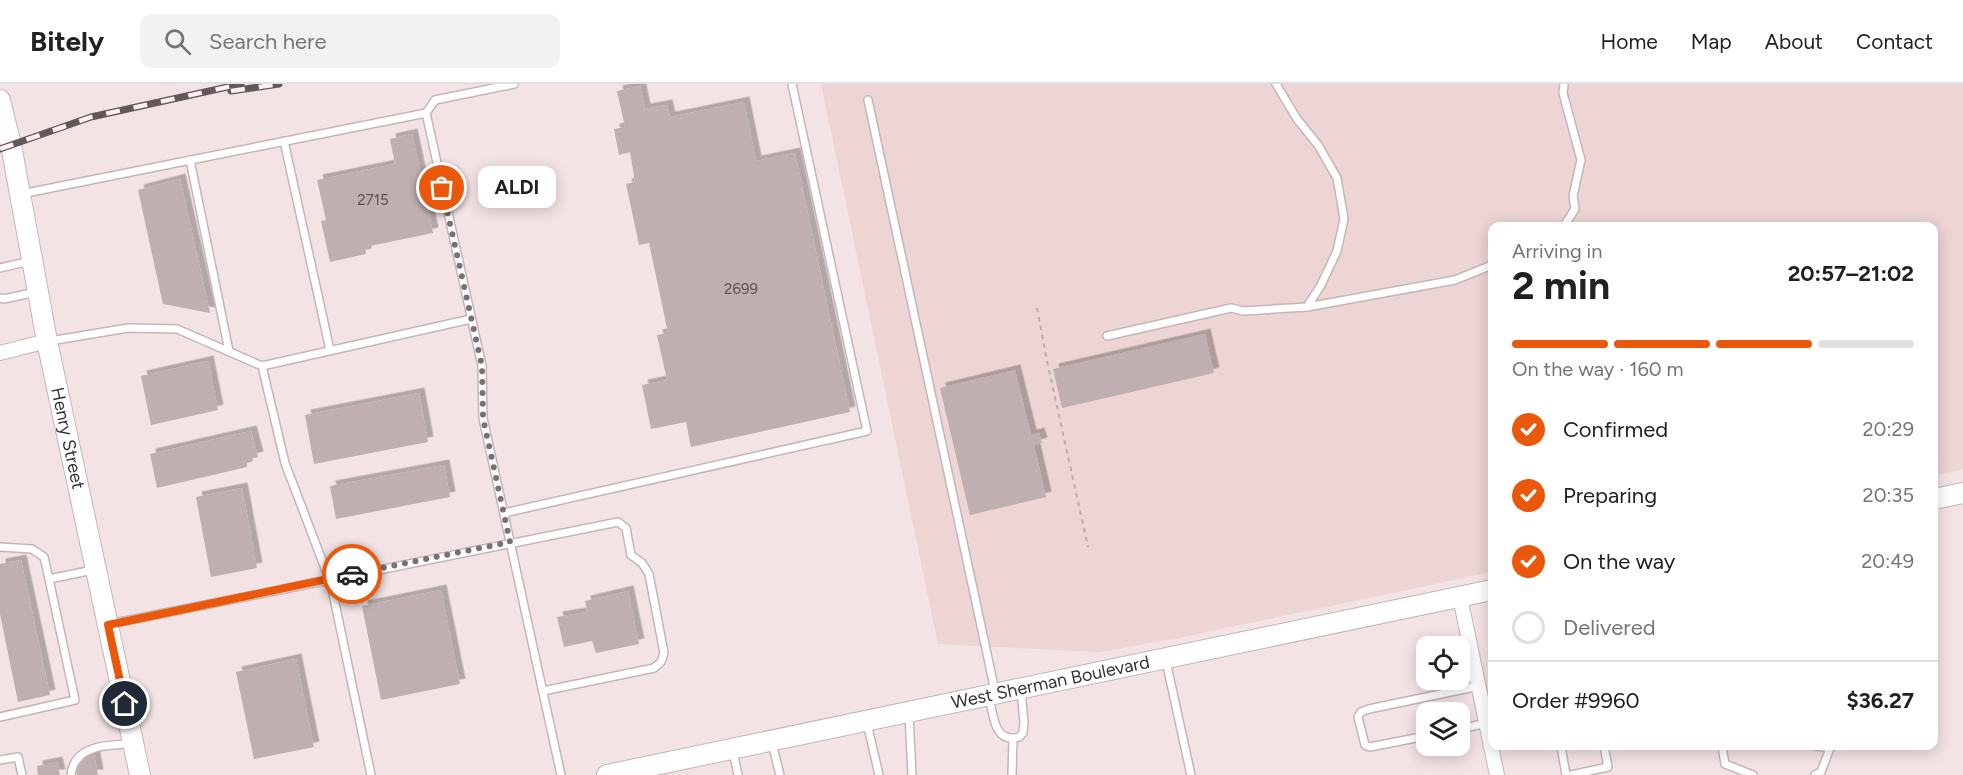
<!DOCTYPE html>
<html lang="en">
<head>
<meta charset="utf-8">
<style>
  :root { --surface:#fff; --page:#f2f2f2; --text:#202124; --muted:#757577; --line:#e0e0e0; --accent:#ea580c }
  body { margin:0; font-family:Figtree,sans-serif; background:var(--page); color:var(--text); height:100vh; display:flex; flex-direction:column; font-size:22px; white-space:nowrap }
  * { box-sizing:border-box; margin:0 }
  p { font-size:20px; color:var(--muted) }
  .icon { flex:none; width:33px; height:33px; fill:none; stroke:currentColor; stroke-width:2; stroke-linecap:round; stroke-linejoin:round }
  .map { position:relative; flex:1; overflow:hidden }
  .side { position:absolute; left:1488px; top:138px; width:450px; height:528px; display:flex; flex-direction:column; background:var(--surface); border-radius:12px; box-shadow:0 3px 15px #0003 }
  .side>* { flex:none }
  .buttons { position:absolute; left:1416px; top:552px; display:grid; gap:12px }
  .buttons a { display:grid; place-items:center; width:54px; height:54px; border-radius:12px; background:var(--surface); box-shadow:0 3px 15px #0003; font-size:30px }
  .pin { position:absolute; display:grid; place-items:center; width:51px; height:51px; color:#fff; margin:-26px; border:3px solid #fff; border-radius:50%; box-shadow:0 2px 6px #0007 }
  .courier { position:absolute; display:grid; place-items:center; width:60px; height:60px; margin:-30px; border:4px solid #ea580c; border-radius:50%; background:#fff; color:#222; box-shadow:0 2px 8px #0007 }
  .bubble { position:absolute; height:42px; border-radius:12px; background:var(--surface); box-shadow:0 3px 15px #0003; font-size:20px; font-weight:700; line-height:42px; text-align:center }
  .headline em { font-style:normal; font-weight:700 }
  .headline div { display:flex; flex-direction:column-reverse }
  .headline { display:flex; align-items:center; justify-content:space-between; height:102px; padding:0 24px }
  h1 { font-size:39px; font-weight:700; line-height:45px }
  .bar { display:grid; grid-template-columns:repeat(4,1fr); gap:9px 6px; align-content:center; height:72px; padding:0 24px }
  .bar i { height:8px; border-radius:4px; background:var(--line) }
  .bar .active { background:var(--accent) }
  .bar p { grid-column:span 4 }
  .line { display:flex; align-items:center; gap:15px; padding:0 24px; border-top:2px solid var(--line) }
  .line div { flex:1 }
  ol { padding:0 24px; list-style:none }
  li { display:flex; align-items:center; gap:18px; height:66px }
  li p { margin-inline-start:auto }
  li .icon { padding:6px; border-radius:50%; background:var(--accent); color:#fff; stroke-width:4 }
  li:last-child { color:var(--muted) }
  li i { width:33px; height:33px; border:3px solid var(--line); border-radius:50% }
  header { display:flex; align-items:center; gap:36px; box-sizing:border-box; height:84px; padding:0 30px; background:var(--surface); border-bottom:2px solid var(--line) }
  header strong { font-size:28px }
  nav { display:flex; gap:33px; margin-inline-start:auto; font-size:21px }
  .search { width:420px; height:54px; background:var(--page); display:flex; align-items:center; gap:15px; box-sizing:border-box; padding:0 21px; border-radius:12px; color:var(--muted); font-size:22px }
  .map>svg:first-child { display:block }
</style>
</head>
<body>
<header>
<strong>Bitely</strong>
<div class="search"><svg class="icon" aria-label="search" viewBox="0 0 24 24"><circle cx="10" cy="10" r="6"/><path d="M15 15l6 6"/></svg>Search here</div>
<nav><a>Home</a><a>Map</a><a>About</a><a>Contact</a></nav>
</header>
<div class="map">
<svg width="1963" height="691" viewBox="0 0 1963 691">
  <defs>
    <filter id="shadow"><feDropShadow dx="5.5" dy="-5.5" stdDeviation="0" flood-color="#0004"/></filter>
  </defs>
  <rect width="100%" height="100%" fill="#f4e3e4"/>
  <polygon fill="#edd4d5" points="821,0 1963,0 1963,385 1934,392 1934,142 1492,142 1492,488 1174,555 1099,568 938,560"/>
  <g fill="#bfafb0" filter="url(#shadow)">
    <polygon points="640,2 645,25 667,21 670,33 744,18 756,77 795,69 850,328 691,363 686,338 651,345 642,301 667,296 657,251 668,249 649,159 639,161 626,100 635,98 630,68 619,71 614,45 625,43 617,7"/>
    <polygon points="412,50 433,149 365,163 366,170 330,178 321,137 326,136 317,96 395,80 390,55"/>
    <polygon points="180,95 210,229 163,220 138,106"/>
    <polygon points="1205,250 1214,289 1062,324 1053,285"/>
    <polygon points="208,277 218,326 151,341 141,292"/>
    <polygon points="1015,286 1031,351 1039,349 1042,359 1034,361 1046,413 970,431 940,304"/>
    <polygon points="419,309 428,358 314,380 305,331"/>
    <polygon points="251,347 258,373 247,376 247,383 157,404 150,370"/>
    <polygon points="444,381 450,413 336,435 330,402"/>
    <polygon points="242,404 257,484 211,493 196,413"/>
    <polygon points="21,476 50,611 18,618 0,530 0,480"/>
    <polygon points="441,506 460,600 381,616 362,522"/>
    <polygon points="628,507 639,560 596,569 592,557 564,563 557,533 587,528 585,517"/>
    <polygon points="296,575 314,663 254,675 236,588"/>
    <polygon points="93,665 98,691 77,691 76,684"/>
    <polygon points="57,678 60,691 38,691 37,682"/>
  </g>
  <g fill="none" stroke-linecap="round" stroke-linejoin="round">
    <g stroke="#c6b5b6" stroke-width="10">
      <g id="lane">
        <polyline points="1276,0 1297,35 1318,61 1337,94 1344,135 1337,167 1321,201 1307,223"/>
        <polyline points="1564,0 1563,9 1581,76 1573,112 1575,125 1564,142"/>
        <polyline points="868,16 995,607"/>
        <polyline points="426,29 435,16 514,0"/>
        <polyline points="284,57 330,266"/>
        <polyline points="190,76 229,267"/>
        <polyline points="21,110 426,29 482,282 483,334 561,691"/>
        <polyline points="0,184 30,177"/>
        <polyline points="0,214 4,215 36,208"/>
        <polyline points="1107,252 1231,224 1244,227 1307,223 1455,196 1492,181"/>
        <polyline points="50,257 128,244 177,245 262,282 471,235"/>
        <polyline points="262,282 285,379 331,500 371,691"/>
        <polyline points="504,429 867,347 792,0"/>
        <polyline points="0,463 32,465 44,473 49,495"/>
        <polyline points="110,540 618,438 626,444 631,471 642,479 649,490 664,569 661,578 654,584 543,607"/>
        <polyline points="1166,577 1191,691"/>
        <path d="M989,614C994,632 994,660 1019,653L1023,649L1024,638L1021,607"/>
        <polyline points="909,630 912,691"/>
        <polyline points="0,633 75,616 49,495 93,486"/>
        <polyline points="867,639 879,691"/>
        <polyline points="1460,645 1487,639"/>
        <polyline points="1426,652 1370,663 1365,661 1358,633 1361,628 1369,625 1479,602"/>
        <polyline points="772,659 780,691"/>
        <polyline points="1561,662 1566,691"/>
        <polyline points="1722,662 1725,680 1753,691"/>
        <polyline points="1815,662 1830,664 1833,662"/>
        <polyline points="733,667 738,691"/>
        <polyline points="0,676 18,673 22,691"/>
        <path d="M71,691C74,661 107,661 131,660"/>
        <polyline points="1012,691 1013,654"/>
        <polyline points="1571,691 1608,683 1604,662"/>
        <polyline points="1815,691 1821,688 1830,664"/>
      </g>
    </g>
    <g stroke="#c6b5b6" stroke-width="16">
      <g id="street">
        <polyline points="0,269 47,257"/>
        <polyline points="1460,513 1497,691"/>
      </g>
    </g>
    <g stroke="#c6b5b6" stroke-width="22">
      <g id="secondary">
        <path id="s1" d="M0,16L11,61L47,257L140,691"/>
        <polyline points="1934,415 1963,409"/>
        <path id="s2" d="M607,691L1492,506"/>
      </g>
    </g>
    <polyline stroke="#bbadae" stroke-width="2" stroke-dasharray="4.5 4.5" stroke-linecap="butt" points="1037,224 1047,277 1088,463"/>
    <use href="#lane" stroke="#fff" stroke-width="7"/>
    <use href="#street" stroke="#fff" stroke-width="14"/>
    <use href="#secondary" stroke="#fff" stroke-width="20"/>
    <g stroke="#615859" stroke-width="7">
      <g id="rail">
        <polyline points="231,7 279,0"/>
        <polyline points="0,65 91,33 241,0"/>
      </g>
    </g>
    <use href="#rail" stroke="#fff1f2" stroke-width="4.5" stroke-dasharray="14" stroke-linecap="butt"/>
  </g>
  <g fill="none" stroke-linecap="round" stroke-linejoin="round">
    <polyline stroke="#7a7071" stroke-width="6" stroke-dasharray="0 10.8" points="352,490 510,458 483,334 482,282 442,104"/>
    <polyline stroke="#ea580c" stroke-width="8" points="125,620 108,541 352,490"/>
  </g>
  <g text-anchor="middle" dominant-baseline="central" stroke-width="6" stroke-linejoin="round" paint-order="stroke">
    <g font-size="15" fill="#5a5152">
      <text x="373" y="116">2715</text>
      <text x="741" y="205">2699</text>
    </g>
    <g font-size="18" fill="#393233" stroke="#fff1f2">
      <text stroke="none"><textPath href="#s1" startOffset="345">Henry Street</textPath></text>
      <text stroke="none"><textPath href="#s2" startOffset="453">West Sherman Boulevard</textPath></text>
    </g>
  </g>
</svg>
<div class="buttons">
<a><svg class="icon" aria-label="locate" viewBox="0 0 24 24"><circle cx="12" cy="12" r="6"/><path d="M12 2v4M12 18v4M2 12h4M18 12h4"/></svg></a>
<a><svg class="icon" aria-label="layers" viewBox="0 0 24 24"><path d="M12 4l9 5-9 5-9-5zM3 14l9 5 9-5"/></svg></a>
</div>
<div class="pin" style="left:442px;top:104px;background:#ea580c"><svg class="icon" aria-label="bag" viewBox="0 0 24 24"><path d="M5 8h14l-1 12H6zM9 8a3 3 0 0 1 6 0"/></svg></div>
<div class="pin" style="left:125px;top:620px;background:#1f2937"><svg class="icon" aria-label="home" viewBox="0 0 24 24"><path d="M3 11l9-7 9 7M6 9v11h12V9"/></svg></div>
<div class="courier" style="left:352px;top:490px"><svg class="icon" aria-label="car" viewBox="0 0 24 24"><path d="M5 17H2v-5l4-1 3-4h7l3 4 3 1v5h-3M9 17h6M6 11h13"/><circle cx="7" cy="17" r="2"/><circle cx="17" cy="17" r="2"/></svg></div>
<div class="bubble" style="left:478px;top:82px;width:78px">ALDI</div>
<section class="side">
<div class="headline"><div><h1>2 min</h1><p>Arriving in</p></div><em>20:57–21:02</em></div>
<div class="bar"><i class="active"></i><i class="active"></i><i class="active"></i><i></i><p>On the way · 160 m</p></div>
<ol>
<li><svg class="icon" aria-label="check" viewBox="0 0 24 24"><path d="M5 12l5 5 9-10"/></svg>Confirmed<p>20:29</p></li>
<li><svg class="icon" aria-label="check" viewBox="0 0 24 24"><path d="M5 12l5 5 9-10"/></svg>Preparing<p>20:35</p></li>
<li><svg class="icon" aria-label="check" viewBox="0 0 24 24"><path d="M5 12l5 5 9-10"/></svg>On the way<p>20:49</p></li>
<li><i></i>Delivered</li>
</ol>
<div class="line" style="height:78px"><div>Order #9960</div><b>$36.27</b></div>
</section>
</div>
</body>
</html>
